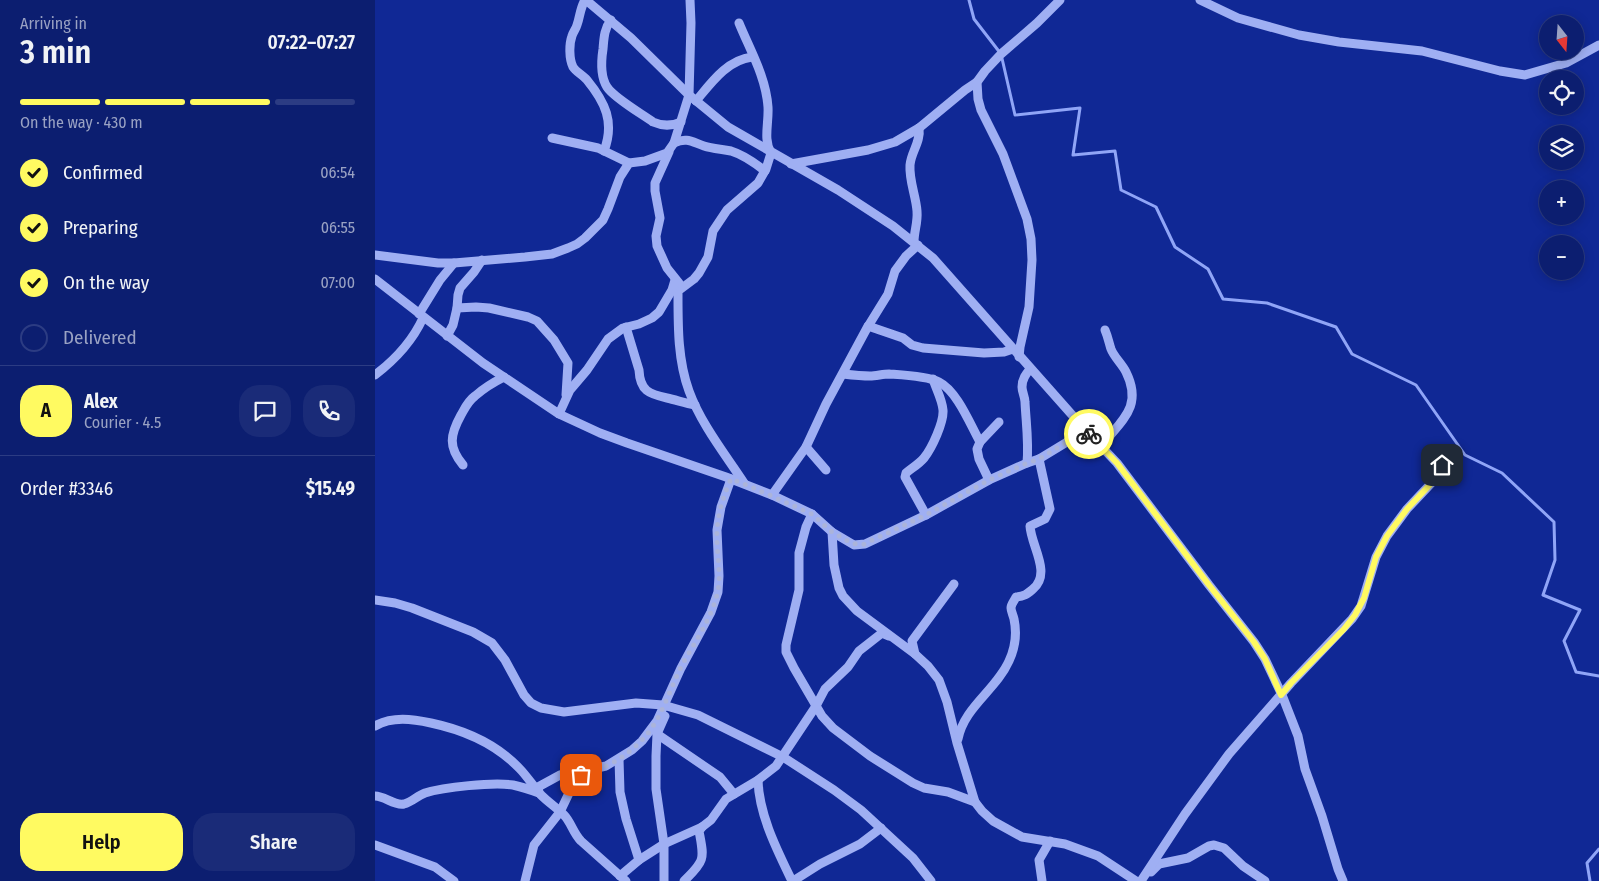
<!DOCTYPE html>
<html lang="en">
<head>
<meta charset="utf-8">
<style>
  :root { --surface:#0c1e70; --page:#1a2b78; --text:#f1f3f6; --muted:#9aa2c3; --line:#2c3c83; --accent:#fffa61 }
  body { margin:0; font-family:"Fira Sans Condensed",sans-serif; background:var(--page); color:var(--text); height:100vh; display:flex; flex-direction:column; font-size:19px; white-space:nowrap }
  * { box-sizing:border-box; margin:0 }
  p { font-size:16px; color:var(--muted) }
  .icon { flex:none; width:28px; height:28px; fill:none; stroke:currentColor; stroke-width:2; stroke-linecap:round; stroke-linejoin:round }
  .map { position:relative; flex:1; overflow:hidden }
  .details { display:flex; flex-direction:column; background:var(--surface); width:375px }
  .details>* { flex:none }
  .needle { width:32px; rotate:163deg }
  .tools { position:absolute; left:1164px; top:15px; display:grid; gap:10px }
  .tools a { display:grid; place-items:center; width:45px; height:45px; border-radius:50%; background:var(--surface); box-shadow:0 2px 12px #0003,0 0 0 1px var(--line); font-size:25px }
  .pin { position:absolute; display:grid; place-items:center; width:42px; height:42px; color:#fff; margin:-21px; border-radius:10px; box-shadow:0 2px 8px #0006 }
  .courier { position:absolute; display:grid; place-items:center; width:50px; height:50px; margin:-25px; border:4px solid #fffa61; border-radius:50%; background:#fff; color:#222; box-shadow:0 1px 6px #0007 }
  .head em { font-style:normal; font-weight:600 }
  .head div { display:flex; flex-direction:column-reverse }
  .head { display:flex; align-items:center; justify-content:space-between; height:85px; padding:0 20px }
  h1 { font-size:32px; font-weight:600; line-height:38px }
  .bar { display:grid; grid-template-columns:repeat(4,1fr); gap:8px 5px; align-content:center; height:60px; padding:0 20px }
  .bar i { height:6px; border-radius:4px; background:var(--line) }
  .bar .active { background:var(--accent) }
  .bar p { grid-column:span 4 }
  .line { display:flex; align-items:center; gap:12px; padding:0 20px; border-top:1px solid var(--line) }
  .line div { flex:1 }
  .round { display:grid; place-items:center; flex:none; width:52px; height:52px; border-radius:20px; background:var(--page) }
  ol { padding:0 20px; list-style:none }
  li { display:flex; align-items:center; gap:15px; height:55px }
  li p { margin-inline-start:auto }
  li .icon { padding:5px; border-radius:50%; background:var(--accent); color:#111; stroke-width:4 }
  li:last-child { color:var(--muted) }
  li i { width:28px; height:28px; border:2px solid var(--line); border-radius:50% }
  .primary-button { display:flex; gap:10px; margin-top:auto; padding:10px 20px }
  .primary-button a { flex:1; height:58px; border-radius:20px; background:var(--accent); color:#111; font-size:20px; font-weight:600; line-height:58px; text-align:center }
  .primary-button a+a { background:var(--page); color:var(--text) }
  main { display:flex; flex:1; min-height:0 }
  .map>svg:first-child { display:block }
</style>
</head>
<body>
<main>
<section class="details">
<div class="head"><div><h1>3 min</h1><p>Arriving in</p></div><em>07:22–07:27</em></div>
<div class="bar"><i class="active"></i><i class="active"></i><i class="active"></i><i></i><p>On the way · 430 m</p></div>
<ol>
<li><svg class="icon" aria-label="check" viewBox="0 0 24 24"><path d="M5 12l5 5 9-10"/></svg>Confirmed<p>06:54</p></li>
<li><svg class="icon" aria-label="check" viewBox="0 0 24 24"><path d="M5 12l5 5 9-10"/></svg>Preparing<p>06:55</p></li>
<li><svg class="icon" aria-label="check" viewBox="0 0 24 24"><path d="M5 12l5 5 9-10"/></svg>On the way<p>07:00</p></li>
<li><i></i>Delivered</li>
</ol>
<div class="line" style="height:90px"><b class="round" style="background:var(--accent);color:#111">A</b><div><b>Alex</b><p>Courier · 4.5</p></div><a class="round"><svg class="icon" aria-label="chat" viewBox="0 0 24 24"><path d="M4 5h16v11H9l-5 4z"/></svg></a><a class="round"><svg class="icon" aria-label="phone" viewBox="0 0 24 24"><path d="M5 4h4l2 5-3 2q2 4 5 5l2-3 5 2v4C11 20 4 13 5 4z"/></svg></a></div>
<div class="line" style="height:65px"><div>Order #3346</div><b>$15.49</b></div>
<div class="primary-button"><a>Help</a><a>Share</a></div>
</section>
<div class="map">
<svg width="1224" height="881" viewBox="0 0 1224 881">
  <rect width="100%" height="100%" fill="#102895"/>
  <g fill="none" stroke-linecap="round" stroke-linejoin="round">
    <g stroke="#90a5f7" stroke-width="3">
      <polyline points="594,0 599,19 626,54 640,115 705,108 698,155 740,151 746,190 781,207 800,247 833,269 848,299 892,303 961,327 977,354 1041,385 1090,455 1127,473 1179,522 1180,560 1168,595 1205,610 1189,641 1201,672 1224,676"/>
      <polyline points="1215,881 1212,863 1224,849"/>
    </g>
    <g stroke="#9faff3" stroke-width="9">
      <path d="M210,0C205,8 205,17 202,25C201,29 198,32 197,36C194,44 194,59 198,67C201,72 208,75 212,80C230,102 240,122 229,151"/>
      <polyline points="211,0 256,38 314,95 353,127 463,190 518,226 558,258 706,425 742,463 834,585 879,642 890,659 907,695 923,736 930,769 947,816 963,869 968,881"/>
      <polyline points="825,0 863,18 924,35 964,42 1047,51 1125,71 1150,75 1191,63 1224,45"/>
      <path d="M236,20C229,29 229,38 228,49C226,62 225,76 232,87C239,98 267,114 278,122C287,126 297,126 306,122"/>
      <path d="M364,23C375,50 391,77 393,107C394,123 388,139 396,153L391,169L383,183L352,210L338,231L333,257L324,273L319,279L303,291V296C303,328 303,361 314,391C326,424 350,454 369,483"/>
      <path d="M321,101C336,83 352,60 377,57"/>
      <polyline points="177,138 223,148 254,163"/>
      <path d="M299,143C312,137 317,142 329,146C338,149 347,149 356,151C369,155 380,163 390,171"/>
      <polyline points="294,152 280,183 280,191 285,218 281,236 282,246 292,268 304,283"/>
      <polyline points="416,164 493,150 520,142 544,128 590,90 602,82"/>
      <path d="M539,242C539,231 543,223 542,211C541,196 534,181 535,165C536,152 546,142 544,128"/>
      <polyline points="0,255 63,263 79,263 150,257 177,254 193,248 202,244 210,238 228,220 233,209 245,177 254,163 270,161 292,153 299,143 314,95 316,23 315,0"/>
      <polyline points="0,279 108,363 184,414 225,433 252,443 351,477 397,495 437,514 457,532 479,545 490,544 551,515 614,480 652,463 664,459 692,442 706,425"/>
      <polyline points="82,308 101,307 114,308 153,317 162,321 179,340 193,363 191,395"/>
      <polyline points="44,314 65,280 79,263"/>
      <polyline points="493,326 528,338 537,345 548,348 609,353 629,352 638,349"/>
      <path d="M251,327L264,370C265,391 274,394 292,398C301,400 310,403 320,405"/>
      <polyline points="72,336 78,325 82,308 83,295 85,288 99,272 107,260"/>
      <polyline points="644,357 645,347 654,307 657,260 656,239 652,219 628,154 606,110 603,99 602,82 610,71 626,54 662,23 685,0"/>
      <path d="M468,374C477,375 486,376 495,376C501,376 508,374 514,374C528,375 552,376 564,382C582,391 595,424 605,442"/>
      <path d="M0,375C21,359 37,342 48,318"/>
      <polyline points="184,414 195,390 212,370 233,339 248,328 264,324 277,318 284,312 297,290 300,280"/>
      <polyline points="431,447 451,470"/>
      <path d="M727,447L728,444C747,420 768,406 751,372C747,364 739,357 736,349C734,343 733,337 730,330"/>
      <path d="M652,463C654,442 651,423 650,402C650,397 647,392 647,387C647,379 651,374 655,369"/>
      <path d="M88,465C73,447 75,435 86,415C90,408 93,401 100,396C109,388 119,382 129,377"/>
      <polyline points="614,480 604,459 602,449 605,442 624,422"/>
      <polyline points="397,495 431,447 451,404 492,328 513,294 520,271 531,256 543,245"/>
      <polyline points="437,514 431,527 424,553 424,590 411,645 411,652 419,668 447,716 458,728 495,756 538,783 549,788 573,792 600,802"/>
      <path d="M551,515L530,477L531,473C537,468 544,464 549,458C557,448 569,422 568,410C567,399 561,389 558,379"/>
      <polyline points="457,532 459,565 464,588 468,596 482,611 540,654 553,666 564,680 572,702 582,743 600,802 607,811 618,821 647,837 690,844 723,856 761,881"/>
      <polyline points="0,600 20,603 37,608 98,632 117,643 130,660 149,695 156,703 166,708 189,712 261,703 288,705 323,715 408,757 459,790 486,810 538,858 556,881"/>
      <polyline points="540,654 537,641 579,584"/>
      <path d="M0,726C17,716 38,719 56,723C89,730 121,744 144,768C152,776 158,786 166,795C173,802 182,808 189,815C196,822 198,833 206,841L251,881"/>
      <polyline points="282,734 345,777 359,794"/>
      <path d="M583,739C589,707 621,690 634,661C640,648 642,633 639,619C638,615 636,611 636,608C636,604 640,600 641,597C650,596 652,594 658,589C677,573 656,546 655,526L670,519L675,509L664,459"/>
      <polyline points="244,759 245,792 251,819 264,860"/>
      <path d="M383,780C384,815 402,850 417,881"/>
      <path d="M0,796C10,796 19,806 29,804C37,802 42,796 50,793C69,787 118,782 138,785C147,787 156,790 164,793L163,787L185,775L194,773L206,775"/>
      <polyline points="0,845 60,867 79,881"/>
      <polyline points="776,872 784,864 813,858 834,846 839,845 849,848 868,866 890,881"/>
      <polyline points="245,876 264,860 289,844 327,827 336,820 351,799 383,780 401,766 441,706 450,689 473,667 484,651 507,633 514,636"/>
      <polyline points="150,881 159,845 185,812 195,791 206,775 213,770 231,766 257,750 267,741 282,721 306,668 336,612 343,592 344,576 342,530 346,507 356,479"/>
      <polyline points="289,881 289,844 281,789 281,756 282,734 290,716"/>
      <path d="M309,881C331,860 329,858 324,831L327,827"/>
      <polyline points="418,881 445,864 485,844 506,828"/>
      <polyline points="667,881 664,860 675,841"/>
      <polyline points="766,881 810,814 854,754 916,683 977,619 986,606 1001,557 1012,536 1032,509 1064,475 1067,465"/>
    </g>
  </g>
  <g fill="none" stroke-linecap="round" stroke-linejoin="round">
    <path stroke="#abb4da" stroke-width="5" stroke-dasharray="0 9" d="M206,775C215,769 222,770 231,766C243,761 256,751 265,742C285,723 293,694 305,669C319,642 341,614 344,583C345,565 341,548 342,530C343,513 349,494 356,479L374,486L437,514L457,532L476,543L487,545L551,515L614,480L652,463L664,459L692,442L706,425L714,434"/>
    <polyline stroke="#fffa61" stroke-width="6" points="714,434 742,463 834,585 879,642 890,659 906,695 916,683 969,629 980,615 989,598 1001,557 1012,536 1032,509 1064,475 1067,465"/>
  </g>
</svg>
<div class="tools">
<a><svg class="needle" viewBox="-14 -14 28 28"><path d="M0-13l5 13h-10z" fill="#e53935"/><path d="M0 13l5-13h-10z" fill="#9aa2c3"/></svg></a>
<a><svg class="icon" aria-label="locate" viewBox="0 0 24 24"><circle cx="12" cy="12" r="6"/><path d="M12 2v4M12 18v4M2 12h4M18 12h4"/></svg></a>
<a><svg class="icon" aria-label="layers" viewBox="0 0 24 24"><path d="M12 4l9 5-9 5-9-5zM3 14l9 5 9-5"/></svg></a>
<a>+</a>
<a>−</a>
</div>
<div class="pin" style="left:206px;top:775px;background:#ea580c"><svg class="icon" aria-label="bag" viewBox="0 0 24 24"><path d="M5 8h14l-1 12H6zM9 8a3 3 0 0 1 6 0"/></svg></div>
<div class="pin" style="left:1067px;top:465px;background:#1f2937"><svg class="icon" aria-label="home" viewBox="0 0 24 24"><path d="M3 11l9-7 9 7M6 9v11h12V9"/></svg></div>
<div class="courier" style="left:714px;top:434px"><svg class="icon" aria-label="bike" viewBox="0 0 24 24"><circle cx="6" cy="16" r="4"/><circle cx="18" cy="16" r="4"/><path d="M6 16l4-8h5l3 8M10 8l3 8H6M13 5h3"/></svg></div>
</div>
</main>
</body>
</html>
